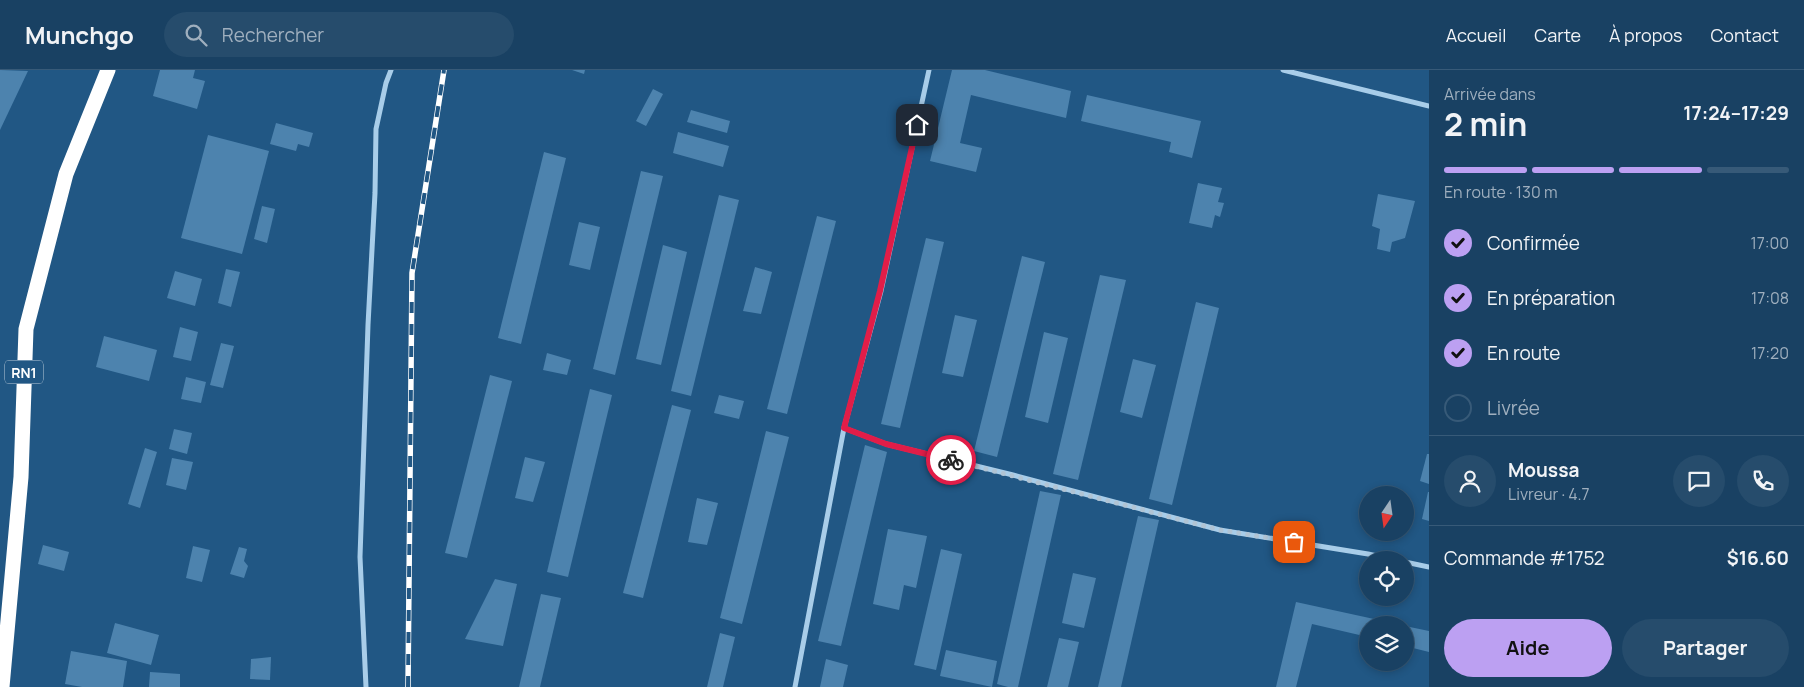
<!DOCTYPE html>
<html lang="fr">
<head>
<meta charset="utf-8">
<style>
  :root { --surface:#194163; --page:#264c6c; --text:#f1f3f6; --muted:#9fafbe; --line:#375a78; --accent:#bca0f2 }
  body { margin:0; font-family:Manrope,sans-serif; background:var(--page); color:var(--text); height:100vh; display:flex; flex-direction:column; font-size:19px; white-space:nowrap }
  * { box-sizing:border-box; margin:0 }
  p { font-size:16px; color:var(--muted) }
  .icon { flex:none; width:28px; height:28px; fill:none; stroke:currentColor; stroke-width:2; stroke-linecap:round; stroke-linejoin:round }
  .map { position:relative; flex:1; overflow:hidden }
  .drawer { display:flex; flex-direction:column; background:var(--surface); width:375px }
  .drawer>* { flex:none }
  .needle { width:32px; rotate:193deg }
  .tools { position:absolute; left:1359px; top:416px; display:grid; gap:10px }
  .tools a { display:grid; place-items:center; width:55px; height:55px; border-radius:50%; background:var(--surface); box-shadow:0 2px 8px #0003,0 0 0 1px var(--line); font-size:25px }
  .pin { position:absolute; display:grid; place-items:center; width:42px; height:42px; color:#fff; margin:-21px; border-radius:10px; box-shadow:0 2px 8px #0006 }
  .courier { position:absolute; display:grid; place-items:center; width:50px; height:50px; margin:-25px; border:4px solid #e11d48; border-radius:50%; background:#fff; color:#222; box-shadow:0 1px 6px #0007 }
  .summary em { font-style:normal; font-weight:700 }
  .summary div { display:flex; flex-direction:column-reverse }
  .summary { display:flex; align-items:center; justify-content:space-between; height:85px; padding:0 15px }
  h1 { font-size:32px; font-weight:700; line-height:38px }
  .bar { display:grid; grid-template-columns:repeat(4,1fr); gap:8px 5px; align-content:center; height:60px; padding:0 15px }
  .bar i { height:6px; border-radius:4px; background:var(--line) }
  .bar .selected { background:var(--accent) }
  .bar p { grid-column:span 4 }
  .line { display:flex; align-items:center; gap:12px; padding:0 15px; border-top:1px solid var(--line) }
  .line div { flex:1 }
  .round { display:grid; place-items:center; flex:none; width:52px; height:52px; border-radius:26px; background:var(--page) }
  ol { padding:0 15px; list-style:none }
  li { display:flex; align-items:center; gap:15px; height:55px }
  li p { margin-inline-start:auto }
  li .icon { padding:5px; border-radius:50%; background:var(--accent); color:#111; stroke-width:4 }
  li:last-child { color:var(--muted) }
  li i { width:28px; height:28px; border:2px solid var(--line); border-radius:50% }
  .primary-button { display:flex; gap:10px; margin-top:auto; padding:10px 15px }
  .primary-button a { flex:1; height:58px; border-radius:30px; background:var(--accent); color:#111; font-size:20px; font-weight:700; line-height:58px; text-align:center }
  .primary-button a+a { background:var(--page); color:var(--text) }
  header { display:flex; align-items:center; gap:30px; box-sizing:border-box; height:70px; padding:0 25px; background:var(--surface); border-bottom:1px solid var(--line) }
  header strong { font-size:24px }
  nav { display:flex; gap:28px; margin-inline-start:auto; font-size:18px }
  .search { width:350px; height:45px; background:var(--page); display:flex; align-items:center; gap:12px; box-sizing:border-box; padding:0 18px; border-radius:28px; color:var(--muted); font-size:19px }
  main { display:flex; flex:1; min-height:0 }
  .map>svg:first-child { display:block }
</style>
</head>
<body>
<header>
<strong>Munchgo</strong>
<div class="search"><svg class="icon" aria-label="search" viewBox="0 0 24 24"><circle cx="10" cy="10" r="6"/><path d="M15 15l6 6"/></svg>Rechercher</div>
<nav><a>Accueil</a><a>Carte</a><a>À propos</a><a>Contact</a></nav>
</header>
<main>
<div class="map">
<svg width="1429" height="617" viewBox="0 0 1429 617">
  <rect width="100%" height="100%" fill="#215784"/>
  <g fill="#4d83ae">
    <polygon points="0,0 28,1 0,60"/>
    <polygon points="160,0 195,0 193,8 205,11 197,39 153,26"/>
    <polygon points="572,0 585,0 584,4"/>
    <polygon points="952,0 985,0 1071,21 1066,48 971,25 960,73 982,78 976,102 930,91"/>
    <polygon points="653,19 663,24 646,56 636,51"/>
    <polygon points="1087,25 1201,51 1192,88 1169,82 1171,72 1081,51"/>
    <polygon points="691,40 730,51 727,63 687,52"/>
    <polygon points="276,53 313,63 309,77 298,74 296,81 270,74"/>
    <polygon points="678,62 729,76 723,97 673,83"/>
    <polygon points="208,65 269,81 242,184 181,168"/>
    <polygon points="544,82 566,88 521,274 498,268"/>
    <polygon points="641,101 663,106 615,305 593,299"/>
    <polygon points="1198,113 1222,118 1218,132 1224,133 1220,147 1215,145 1212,158 1189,153"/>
    <polygon points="1378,124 1415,131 1405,168 1392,172 1390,182 1377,179 1380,159 1372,156"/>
    <polygon points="719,125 739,130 691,326 671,321"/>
    <polygon points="262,136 275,139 267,173 254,169"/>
    <polygon points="817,146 836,151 787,344 767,339"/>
    <polygon points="579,152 600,157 590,200 569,195"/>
    <polygon points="926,168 944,172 900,358 881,354"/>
    <polygon points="663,175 687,182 661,295 636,289"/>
    <polygon points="1022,186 1045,192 997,387 974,381"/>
    <polygon points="755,197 772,202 761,244 743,241"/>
    <polygon points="226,199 240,202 231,237 218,233"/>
    <polygon points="175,201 202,209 195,236 167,228"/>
    <polygon points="1100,205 1126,210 1078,410 1053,404"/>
    <polygon points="1196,232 1219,238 1172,435 1149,429"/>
    <polygon points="955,245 977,250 963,307 942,303"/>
    <polygon points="180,257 198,262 191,291 173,287"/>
    <polygon points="1044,262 1068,268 1048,353 1025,347"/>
    <polygon points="104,266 157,280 149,311 96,297"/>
    <polygon points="221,273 234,276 223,318 210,315"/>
    <polygon points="547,283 571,290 567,305 543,300"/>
    <polygon points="1133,289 1156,295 1142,348 1120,342"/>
    <polygon points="490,305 512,311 467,488 445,483"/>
    <polygon points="186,307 206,312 201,333 181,329"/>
    <polygon points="590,319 612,325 568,507 547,502"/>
    <polygon points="719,325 744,331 739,349 714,343"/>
    <polygon points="672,335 691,340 643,528 623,523"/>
    <polygon points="174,359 192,363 187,384 169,379"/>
    <polygon points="766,361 789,367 742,554 720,548"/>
    <polygon points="865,375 887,382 841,576 818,571"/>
    <polygon points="145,378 157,382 140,438 128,434"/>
    <polygon points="1427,384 1429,384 1429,414 1420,411"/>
    <polygon points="525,387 545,392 533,432 515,428"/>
    <polygon points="172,388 193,392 186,420 166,415"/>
    <polygon points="1040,421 1061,425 1018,617 1008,617 997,614"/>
    <polygon points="1428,422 1429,422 1429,451 1422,449"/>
    <polygon points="697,428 718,433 707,475 688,472"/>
    <polygon points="1138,446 1159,450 1121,617 1098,617"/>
    <polygon points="888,459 927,466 916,518 904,515 899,540 873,534"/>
    <polygon points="43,475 69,482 64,501 38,494"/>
    <polygon points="193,476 210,480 202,512 186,508"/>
    <polygon points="239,477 247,479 244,491 248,496 244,508 230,504"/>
    <polygon points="941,479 962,484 936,600 914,595"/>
    <polygon points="1073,503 1096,508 1084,558 1062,553"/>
    <polygon points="495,509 517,514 503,576 465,569"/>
    <polygon points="541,524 561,528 540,617 519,617"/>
    <polygon points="1296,532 1397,554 1397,555 1368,555 1368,567 1312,554 1296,617 1276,617"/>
    <polygon points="115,553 159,565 151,595 107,583"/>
    <polygon points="1405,556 1429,561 1429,582 1405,576"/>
    <polygon points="720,563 735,567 723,617 707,617"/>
    <polygon points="1059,568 1079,572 1068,617 1047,617"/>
    <polygon points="946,580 997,591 992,617 940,606"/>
    <polygon points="71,581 127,591 123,617 82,617 65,614"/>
    <polygon points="271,587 270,610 250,609 251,589"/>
    <polygon points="826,589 848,595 843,617 820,617"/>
    <polygon points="150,602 180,604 180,617 149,617"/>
  </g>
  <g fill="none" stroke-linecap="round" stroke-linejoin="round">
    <g stroke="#a8cde9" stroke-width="5">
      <polyline points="1283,0 1429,36"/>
      <polyline points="844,358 886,374 1013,405 1220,460 1368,484 1396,490"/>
      <polyline points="1405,492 1429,497"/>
      <polyline points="366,617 360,487 368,255 375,123 376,59 386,13 391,0"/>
      <polyline points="795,617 844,358 881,221 929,0"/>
    </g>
    <polyline stroke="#fff" stroke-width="15" points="2,617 21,407 26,259 66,104 108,0"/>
    <g stroke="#fff" stroke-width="5.5">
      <polyline id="rail" points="408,617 412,203 444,0"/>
    </g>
    <use href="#rail" stroke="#215784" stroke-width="4" stroke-dasharray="11" stroke-linecap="butt"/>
  </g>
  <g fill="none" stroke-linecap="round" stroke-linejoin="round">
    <polyline stroke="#b1c4d4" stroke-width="5" stroke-dasharray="0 9" points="951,390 1220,460 1294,472"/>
    <polyline stroke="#e11d48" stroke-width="6" points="917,55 880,221 844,358 886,374 951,390"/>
  </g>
  <g text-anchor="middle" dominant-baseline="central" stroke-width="4.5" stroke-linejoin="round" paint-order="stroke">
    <rect fill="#215784" stroke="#bccdda" stroke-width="1" x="5" y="290.5" width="38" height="23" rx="4"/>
    <g font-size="14" font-weight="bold" fill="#fff">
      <text x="24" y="302">RN1</text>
    </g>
  </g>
</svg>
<div class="tools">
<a><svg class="needle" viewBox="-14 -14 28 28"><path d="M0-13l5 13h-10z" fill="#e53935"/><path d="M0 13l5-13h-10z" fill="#9fafbe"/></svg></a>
<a><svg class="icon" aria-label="locate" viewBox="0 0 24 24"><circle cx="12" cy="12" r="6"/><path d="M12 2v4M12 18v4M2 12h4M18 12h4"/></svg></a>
<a><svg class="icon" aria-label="layers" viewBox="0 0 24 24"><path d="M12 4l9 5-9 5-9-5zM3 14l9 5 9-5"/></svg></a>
</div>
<div class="pin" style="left:1294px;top:472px;background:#ea580c"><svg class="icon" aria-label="bag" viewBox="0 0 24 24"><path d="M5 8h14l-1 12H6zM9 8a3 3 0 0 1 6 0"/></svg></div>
<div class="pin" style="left:917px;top:55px;background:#1f2937"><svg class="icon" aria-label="home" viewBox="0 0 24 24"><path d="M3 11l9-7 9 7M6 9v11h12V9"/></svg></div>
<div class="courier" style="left:951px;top:390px"><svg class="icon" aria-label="bike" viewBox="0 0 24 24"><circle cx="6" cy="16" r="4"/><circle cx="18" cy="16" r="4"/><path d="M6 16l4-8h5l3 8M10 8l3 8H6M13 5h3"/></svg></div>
</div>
<section class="drawer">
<div class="summary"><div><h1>2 min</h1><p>Arrivée dans</p></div><em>17:24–17:29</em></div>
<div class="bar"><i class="selected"></i><i class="selected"></i><i class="selected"></i><i></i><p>En route · 130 m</p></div>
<ol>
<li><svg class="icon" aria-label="check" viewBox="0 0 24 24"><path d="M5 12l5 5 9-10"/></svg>Confirmée<p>17:00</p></li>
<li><svg class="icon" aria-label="check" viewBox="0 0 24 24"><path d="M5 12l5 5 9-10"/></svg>En préparation<p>17:08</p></li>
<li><svg class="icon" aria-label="check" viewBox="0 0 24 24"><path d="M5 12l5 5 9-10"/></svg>En route<p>17:20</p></li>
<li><i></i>Livrée</li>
</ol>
<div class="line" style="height:90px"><a class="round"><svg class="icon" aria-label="person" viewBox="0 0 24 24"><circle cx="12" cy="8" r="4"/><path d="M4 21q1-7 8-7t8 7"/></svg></a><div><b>Moussa</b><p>Livreur · 4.7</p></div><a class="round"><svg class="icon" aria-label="chat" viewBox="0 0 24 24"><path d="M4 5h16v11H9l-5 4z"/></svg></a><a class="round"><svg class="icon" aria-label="phone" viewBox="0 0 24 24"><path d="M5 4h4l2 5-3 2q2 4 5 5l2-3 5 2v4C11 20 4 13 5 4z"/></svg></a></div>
<div class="line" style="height:65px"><div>Commande #1752</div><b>$16.60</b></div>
<div class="primary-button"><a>Aide</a><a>Partager</a></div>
</section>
</main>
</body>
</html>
